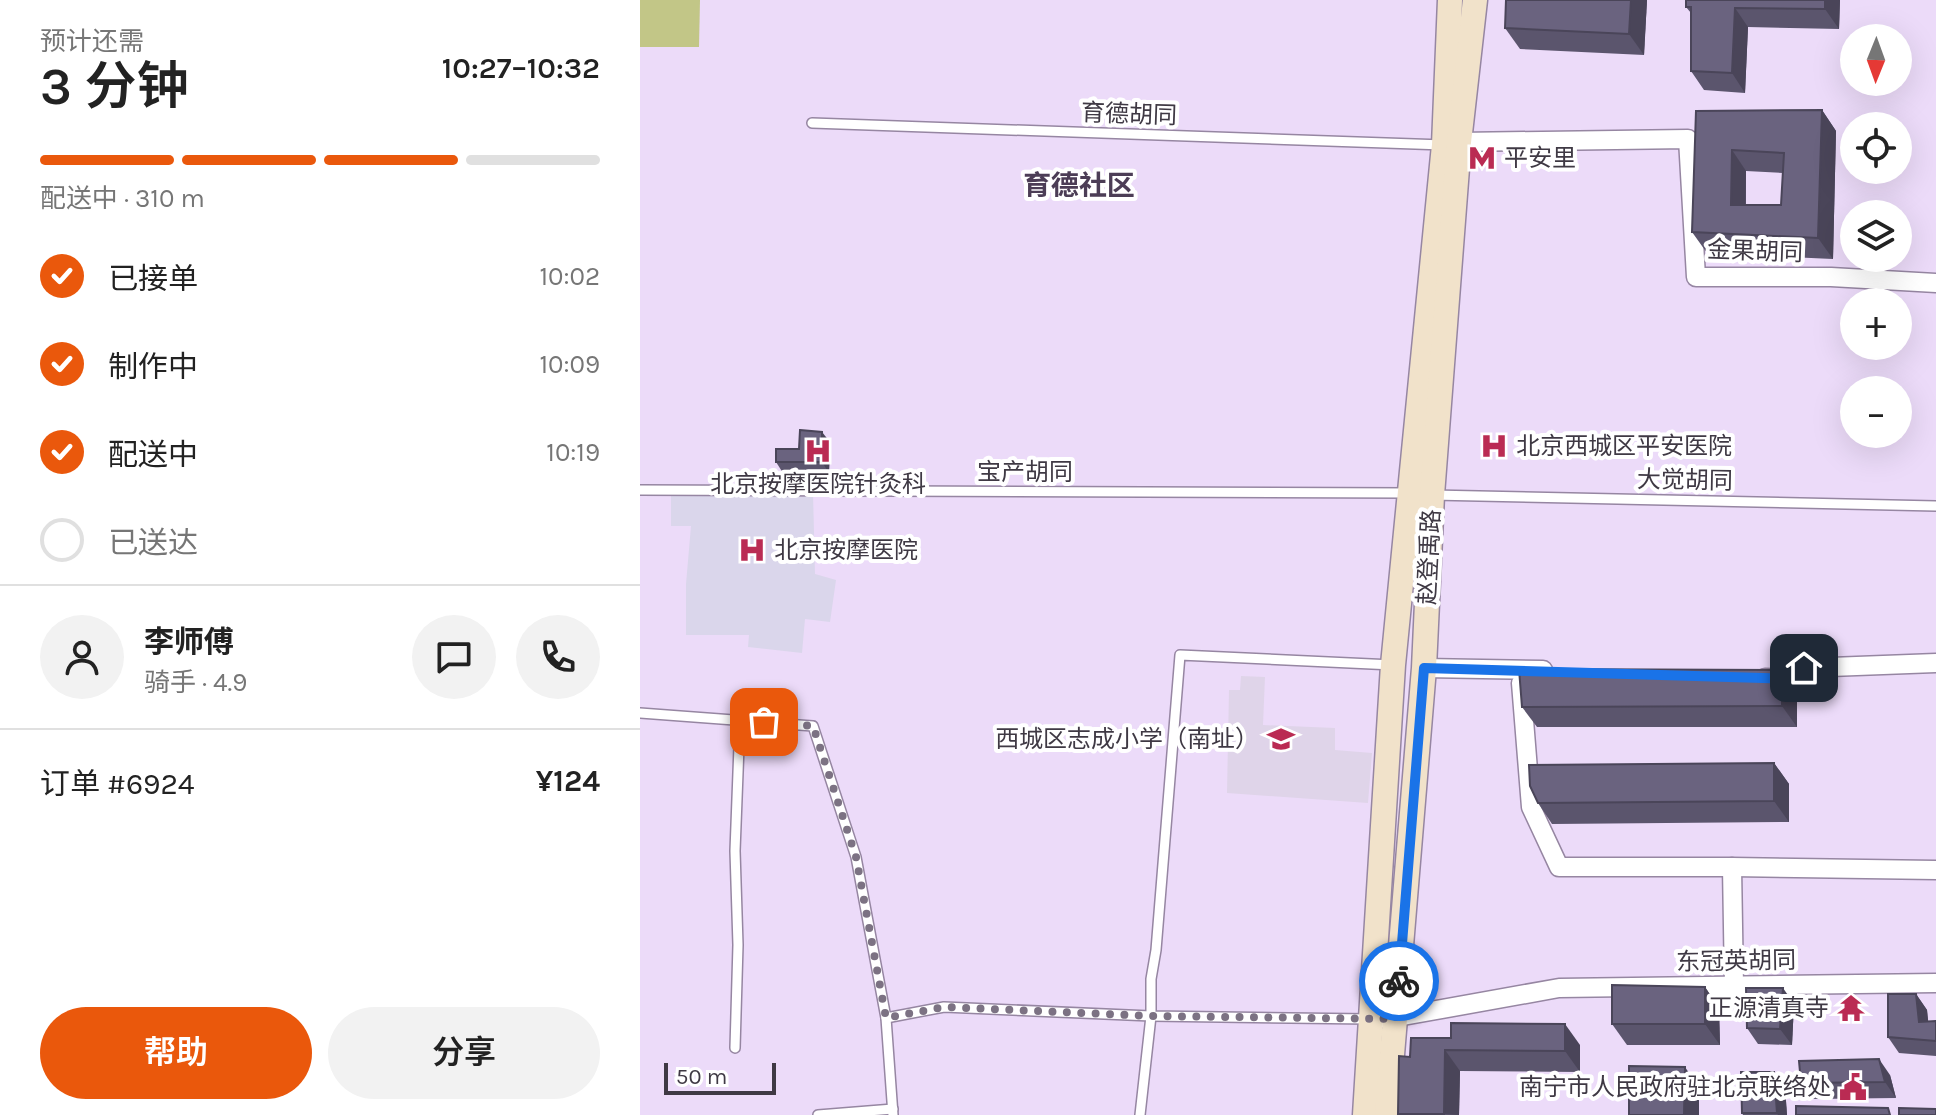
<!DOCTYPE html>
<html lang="zh">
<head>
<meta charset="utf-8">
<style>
  :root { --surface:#fff; --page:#f2f2f2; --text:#222; --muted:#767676; --line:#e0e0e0; --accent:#ea580c }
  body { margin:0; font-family:Karla,"Noto Sans SC",sans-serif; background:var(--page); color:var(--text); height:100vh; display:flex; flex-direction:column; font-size:30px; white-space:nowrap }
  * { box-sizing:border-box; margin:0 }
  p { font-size:26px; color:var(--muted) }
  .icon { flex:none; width:44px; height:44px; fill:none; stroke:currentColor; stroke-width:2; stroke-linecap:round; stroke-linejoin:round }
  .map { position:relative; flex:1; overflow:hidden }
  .drawer { display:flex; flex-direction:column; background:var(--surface); width:640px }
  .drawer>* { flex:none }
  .needle { width:52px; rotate:181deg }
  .controls { position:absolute; left:1200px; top:24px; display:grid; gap:16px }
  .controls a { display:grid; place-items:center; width:72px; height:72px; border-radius:50%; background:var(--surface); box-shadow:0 8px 32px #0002; font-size:40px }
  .scale { position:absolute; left:24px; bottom:20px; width:112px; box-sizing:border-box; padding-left:8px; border:4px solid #3f3944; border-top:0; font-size:22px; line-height:28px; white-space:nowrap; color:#3f3944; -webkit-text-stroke:6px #fff; paint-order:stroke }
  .pin { position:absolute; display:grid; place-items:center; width:68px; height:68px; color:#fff; margin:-34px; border-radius:16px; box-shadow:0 4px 12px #0006 }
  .courier { position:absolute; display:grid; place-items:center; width:80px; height:80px; margin:-40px; border:6px solid #1a73e8; border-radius:50%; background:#fff; color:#222; box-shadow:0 2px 10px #0007 }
  .summary em { font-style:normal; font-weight:600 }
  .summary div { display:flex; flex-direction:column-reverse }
  .summary { display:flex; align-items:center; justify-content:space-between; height:136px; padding:0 40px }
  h1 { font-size:52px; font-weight:600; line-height:60px }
  .bar { display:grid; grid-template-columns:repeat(4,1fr); gap:12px 8px; align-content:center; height:96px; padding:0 40px }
  .bar i { height:10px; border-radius:6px; background:var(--line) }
  .bar .current { background:var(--accent) }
  .bar p { grid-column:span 4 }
  .line { display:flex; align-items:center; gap:20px; padding:0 40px; border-top:2px solid var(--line) }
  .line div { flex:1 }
  .round { display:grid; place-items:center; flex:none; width:84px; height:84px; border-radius:42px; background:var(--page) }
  ol { padding:0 40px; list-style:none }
  li { display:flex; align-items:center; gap:24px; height:88px }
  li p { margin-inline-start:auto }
  li .icon { padding:8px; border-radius:50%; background:var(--accent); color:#fff; stroke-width:4 }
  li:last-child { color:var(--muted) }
  li i { width:44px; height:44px; border:4px solid var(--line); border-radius:50% }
  .action { display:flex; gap:16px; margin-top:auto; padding:16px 40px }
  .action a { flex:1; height:92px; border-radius:48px; background:var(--accent); color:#fff; font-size:32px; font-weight:600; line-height:92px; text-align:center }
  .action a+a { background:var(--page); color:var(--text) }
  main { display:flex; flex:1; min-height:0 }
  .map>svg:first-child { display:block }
</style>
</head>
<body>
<main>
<section class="drawer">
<div class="summary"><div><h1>3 分钟</h1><p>预计还需</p></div><em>10:27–10:32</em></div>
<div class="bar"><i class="current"></i><i class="current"></i><i class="current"></i><i></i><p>配送中 · 310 m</p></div>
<ol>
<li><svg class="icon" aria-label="check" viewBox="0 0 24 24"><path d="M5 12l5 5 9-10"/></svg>已接单<p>10:02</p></li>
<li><svg class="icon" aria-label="check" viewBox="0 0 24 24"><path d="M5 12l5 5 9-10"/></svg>制作中<p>10:09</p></li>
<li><svg class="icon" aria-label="check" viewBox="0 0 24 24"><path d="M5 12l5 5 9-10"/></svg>配送中<p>10:19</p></li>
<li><i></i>已送达</li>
</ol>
<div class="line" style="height:144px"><a class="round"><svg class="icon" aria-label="person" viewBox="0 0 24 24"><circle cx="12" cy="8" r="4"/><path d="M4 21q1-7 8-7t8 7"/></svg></a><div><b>李师傅</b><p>骑手 · 4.9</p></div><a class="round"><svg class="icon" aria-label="chat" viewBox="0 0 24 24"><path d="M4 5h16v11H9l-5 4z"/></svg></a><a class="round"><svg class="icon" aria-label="phone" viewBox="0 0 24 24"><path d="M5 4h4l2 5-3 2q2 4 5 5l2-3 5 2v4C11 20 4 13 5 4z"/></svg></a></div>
<div class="line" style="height:104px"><div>订单 #6924</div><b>¥124</b></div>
<div class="action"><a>帮助</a><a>分享</a></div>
</section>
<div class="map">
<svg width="1296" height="1115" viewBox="0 0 1296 1115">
  <rect width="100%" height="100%" fill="#ecdbf9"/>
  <polygon fill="#dfd4e9" points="601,676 625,677 623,725 695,728 695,750 732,753 728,803 587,793 589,690 600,690"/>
  <polygon fill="#dad6eb" points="31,492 173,492 175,574 196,580 190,622 165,619 162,653 108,647 109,635 46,635 46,584 51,526 31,526"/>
  <polygon fill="#c2c687" points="0,0 60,0 59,47 0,47"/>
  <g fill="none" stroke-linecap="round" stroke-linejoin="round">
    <g stroke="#9686a2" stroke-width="12">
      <g id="service">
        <polyline points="172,123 804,145"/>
        <polyline points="0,490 769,493"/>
        <polyline points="792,495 1296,506"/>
        <polyline points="0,713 173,726 216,857 246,1018 253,1115"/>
        <polyline points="246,1018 304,1007 511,1016 729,1019"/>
        <polyline points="95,1048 98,945 95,851 100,720"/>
        <polyline points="178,1115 253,1109"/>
        <polyline points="500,1115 511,1016 511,979 516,950 540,655 753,665"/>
      </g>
    </g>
    <g stroke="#9686a2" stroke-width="21">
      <g id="minor">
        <polyline points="819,142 1048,139 1056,277 1191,277 1296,283"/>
        <polyline points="784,668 903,670"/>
        <polyline points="1125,678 1155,679 1164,668 1296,663"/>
        <polyline points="881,683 891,807 919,867 1092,867 1094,986"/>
        <polyline points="1092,867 1296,870"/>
        <polyline points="746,1019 919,988 1296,983"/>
      </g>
    </g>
    <g stroke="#9686a2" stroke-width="27">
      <g id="secondary">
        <polyline points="725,1115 753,665 804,145 810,0"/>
        <polyline points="747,1115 784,668 792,495 819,142 835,0"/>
      </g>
    </g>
    <use href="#service" stroke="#fff" stroke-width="9"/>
    <use href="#minor" stroke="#fff" stroke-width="18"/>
    <use href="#secondary" stroke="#f1e2ca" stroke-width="24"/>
  </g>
  <g fill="#5b556d" fill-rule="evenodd">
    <polygon points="866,0 1007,0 1004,55 880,49 865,28"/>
    <polygon points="1046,0 1200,0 1199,29 1108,27 1105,93 1064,90 1051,71 1051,13 1046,7"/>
    <path d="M1182,110L1196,131L1193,259L1067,253L1052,232L1056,111ZM1106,171L1143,173L1141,205H1106Z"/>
    <polygon points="190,442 189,473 143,473 136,462 159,449"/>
    <polygon points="1142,670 1157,691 1157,727 897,727 882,707"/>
    <polygon points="1134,763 1149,784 1149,822 912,824 898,803"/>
    <polygon points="1065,987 1079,1008 1080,1045 987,1045 972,1024"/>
    <polygon points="1276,994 1287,1010 1288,1022 1296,1021 1296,1056 1259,1053 1248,1037"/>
    <polygon points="1154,1004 1152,1045 1118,1044 1107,1028"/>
    <polygon points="811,1038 940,1045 940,1072 820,1071 819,1115 759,1115 758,1114 770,1057"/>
    <polygon points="1134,1072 1145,1088 1147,1115 1103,1115 1102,1113"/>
    <polygon points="1250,1075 1256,1098 1172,1099 1161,1083"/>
  </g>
  <g fill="#4a4559">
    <polygon points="991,0 1007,0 1004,55 989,34"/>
    <polygon points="1185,0 1200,0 1199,29 1185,9"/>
    <polygon points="1095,8 1108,27 1105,93 1092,73"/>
    <polygon points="1182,110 1196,131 1193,259 1178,238"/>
    <polygon points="1092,150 1106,171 1105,226 1091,205"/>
    <polygon points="182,432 190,442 189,473 182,462"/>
    <polygon points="1142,670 1157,691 1157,727 1142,706"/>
    <polygon points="1134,763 1149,784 1149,822 1134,801"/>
    <polygon points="1065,987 1079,1008 1080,1045 1065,1024"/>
    <polygon points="1143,988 1154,1004 1152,1045 1140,1029"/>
    <polygon points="1276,994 1287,1010 1290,1038 1279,1022"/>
    <polygon points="925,1024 940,1045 940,1072 925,1051"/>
    <polygon points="805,1050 820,1071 819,1115 804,1114"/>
    <polygon points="1239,1059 1250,1075 1256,1098 1245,1082"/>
    <polygon points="1045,1067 1059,1088 1059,1115 1044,1115"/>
    <polygon points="1134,1072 1145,1088 1147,1115 1138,1115 1137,1113"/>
  </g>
  <g fill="#6a637f" stroke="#4a4559" stroke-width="2" fill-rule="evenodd">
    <polygon points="866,0 991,0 989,34 865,28"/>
    <polygon points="1046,0 1185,0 1185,9 1095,8 1092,73 1051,71 1051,7 1046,7"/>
    <path d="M1182,110L1178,238L1052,232L1056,111ZM1092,150L1144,153L1141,205H1091Z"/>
    <polygon points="160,430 182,432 182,462 136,462 136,449 159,449"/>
    <polygon points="879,669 1142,670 1142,706 882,707"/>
    <polygon points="1134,763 1134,801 898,803 890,786 889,765"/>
    <polygon points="972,985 1065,987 1065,1024 972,1024"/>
    <polygon points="1106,988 1143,988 1140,1029 1107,1028"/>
    <polygon points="1248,994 1276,994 1279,1022 1296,1021 1296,1041 1248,1037"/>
    <polygon points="811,1023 925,1024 925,1051 805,1050 804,1114 758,1114 759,1056 770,1057 771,1038 811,1038"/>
    <polygon points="1239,1059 1245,1082 1161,1083 1159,1061"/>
    <polygon points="989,1066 1045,1067 1044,1115 989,1115"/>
    <polygon points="1101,1072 1134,1072 1137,1113 1102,1113"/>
    <polygon points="1156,1106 1248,1108 1250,1115 1156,1115"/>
    <polygon points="1259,1108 1296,1109 1296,1115 1259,1115"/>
  </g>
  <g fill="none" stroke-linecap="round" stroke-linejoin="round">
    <polyline stroke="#7c7283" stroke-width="8" stroke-dasharray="0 14.4" points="124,722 173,726 216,857 246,1018 304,1007 511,1016 756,1019 759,981"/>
    <polyline stroke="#1a73e8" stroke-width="10" points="759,981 784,668 1155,679 1164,668"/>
  </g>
  <defs>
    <g id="metro-bare" transform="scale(2.16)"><path d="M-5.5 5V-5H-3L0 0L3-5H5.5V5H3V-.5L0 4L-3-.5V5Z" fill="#ba2b53" stroke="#fff" stroke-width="2.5" paint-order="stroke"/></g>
    <g id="hospital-bare" transform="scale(2.16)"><path d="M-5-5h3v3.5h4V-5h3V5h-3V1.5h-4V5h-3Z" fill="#ba2b53" stroke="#fff" stroke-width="2.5" paint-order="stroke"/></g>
    <g id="school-bare" transform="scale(2.16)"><path d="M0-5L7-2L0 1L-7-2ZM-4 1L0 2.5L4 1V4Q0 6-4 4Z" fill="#ba2b53" stroke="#fff" stroke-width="2.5" paint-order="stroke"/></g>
    <g id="temple-bare" transform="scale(2.16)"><path d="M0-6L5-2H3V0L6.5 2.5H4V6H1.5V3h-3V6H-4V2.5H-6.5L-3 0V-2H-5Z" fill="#ba2b53" stroke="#fff" stroke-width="2.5" paint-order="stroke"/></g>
    <g id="civic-bare" transform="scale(2.16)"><path d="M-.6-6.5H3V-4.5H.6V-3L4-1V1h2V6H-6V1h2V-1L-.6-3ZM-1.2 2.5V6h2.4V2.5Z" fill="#ba2b53" stroke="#fff" stroke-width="2.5" paint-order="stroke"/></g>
  </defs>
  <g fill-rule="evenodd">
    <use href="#metro-bare" x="842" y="158"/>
    <use href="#hospital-bare" x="854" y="446"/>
    <use href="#hospital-bare" x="178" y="451"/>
    <use href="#hospital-bare" x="112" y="550"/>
    <use href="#school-bare" x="641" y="739"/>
    <use href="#temple-bare" x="1211" y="1008"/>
    <use href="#civic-bare" x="1213" y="1087"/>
  </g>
  <g text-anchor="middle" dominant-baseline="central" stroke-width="8" stroke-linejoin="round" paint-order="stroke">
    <g font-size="24" fill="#3f3944" stroke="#fff">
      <text transform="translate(489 114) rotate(2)">育德胡同</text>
      <text transform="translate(1115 251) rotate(2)">金果胡同</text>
      <text x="385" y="472">宝产胡同</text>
      <text transform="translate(1045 480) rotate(1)">大觉胡同</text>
      <text transform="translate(789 557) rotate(-87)">赵登禹路</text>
      <text transform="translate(1096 961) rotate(-1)">东冠英胡同</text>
    </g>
    <g font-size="24" fill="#3f3944" stroke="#fff" text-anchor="start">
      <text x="864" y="158">平安里</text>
      <text x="876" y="446">北京西城区平安医院</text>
      <text x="178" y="484" text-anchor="middle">北京按摩医院针灸科</text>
      <text x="134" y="550">北京按摩医院</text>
      <text x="619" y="739" text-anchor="end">西城区志成小学（南址）</text>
      <text x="1189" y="1008" text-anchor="end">正源清真寺</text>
      <text x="1191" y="1087" text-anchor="end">南宁市人民政府驻北京联络处</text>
    </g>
    <g font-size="28" font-weight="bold" fill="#4c3d56" stroke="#fff">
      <text x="439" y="185">育德社区</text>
    </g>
  </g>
</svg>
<div class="controls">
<a><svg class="needle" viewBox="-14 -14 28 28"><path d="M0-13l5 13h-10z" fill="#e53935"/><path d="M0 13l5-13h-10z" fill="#767676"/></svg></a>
<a><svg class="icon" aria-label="locate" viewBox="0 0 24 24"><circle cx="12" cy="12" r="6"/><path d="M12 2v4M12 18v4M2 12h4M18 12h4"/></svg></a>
<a><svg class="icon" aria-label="layers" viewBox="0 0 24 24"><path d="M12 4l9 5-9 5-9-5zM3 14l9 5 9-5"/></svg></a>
<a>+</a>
<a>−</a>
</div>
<div class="scale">50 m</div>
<div class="pin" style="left:124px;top:722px;background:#ea580c"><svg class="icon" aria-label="bag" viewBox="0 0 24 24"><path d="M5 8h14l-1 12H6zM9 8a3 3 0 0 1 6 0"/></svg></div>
<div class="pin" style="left:1164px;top:668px;background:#1f2937"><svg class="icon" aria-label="home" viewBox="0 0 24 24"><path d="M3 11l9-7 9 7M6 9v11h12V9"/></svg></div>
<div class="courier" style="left:759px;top:981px"><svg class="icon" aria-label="bike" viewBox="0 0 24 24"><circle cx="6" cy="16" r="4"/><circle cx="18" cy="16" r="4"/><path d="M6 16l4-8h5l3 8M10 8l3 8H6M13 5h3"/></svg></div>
</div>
</main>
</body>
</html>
